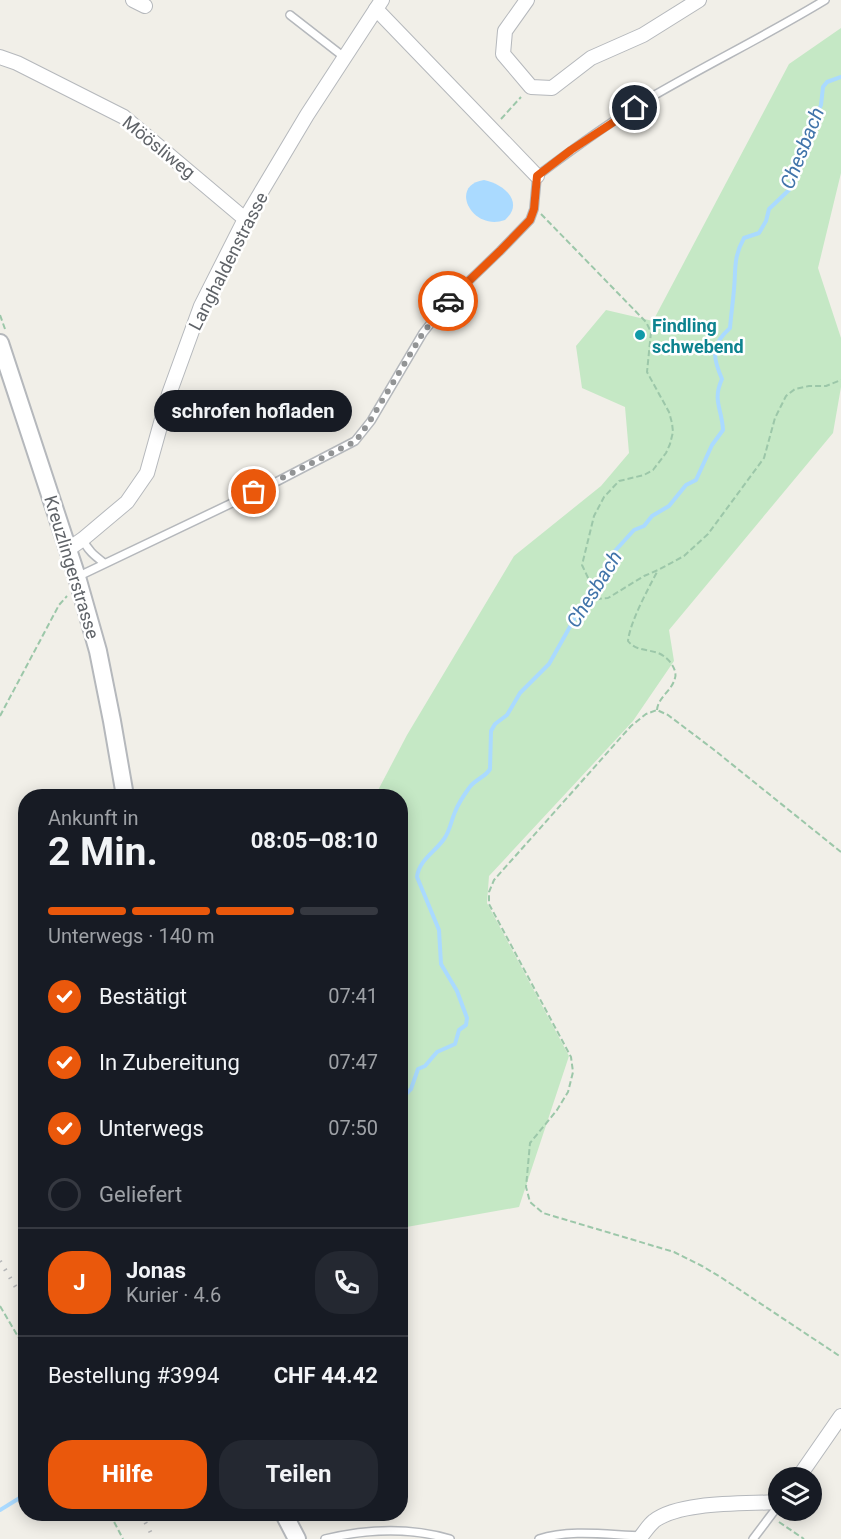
<!DOCTYPE html>
<html lang="de">
<head>
<meta charset="utf-8">
<style>
  :root { --surface:#171b24; --page:#242831; --text:#f1f3f6; --muted:#9ea1a6; --line:#363941; --accent:#ea580c }
  body { margin:0; font-family:Roboto,sans-serif; background:var(--page); color:var(--text); height:100vh; display:flex; flex-direction:column; font-size:22px; white-space:nowrap }
  * { box-sizing:border-box; margin:0 }
  p { font-size:20px; color:var(--muted) }
  .icon { flex:none; width:33px; height:33px; fill:none; stroke:currentColor; stroke-width:2; stroke-linecap:round; stroke-linejoin:round }
  .map { position:relative; flex:1; overflow:hidden }
  .details { position:absolute; left:18px; top:789px; width:390px; height:732px; display:flex; flex-direction:column; background:var(--surface); border-radius:24px; box-shadow:0 3px 15px #0003 }
  .details>* { flex:none }
  .buttons { position:absolute; left:768px; top:1467px; display:grid; gap:12px }
  .buttons a { display:grid; place-items:center; width:54px; height:54px; border-radius:50%; background:var(--surface); box-shadow:0 3px 15px #0003; font-size:30px }
  .pin { position:absolute; display:grid; place-items:center; width:51px; height:51px; color:#fff; margin:-26px; border:3px solid #fff; border-radius:50%; box-shadow:0 2px 6px #0007 }
  .courier { position:absolute; display:grid; place-items:center; width:60px; height:60px; margin:-30px; border:4px solid #ea580c; border-radius:50%; background:#fff; color:#222; box-shadow:0 2px 8px #0007 }
  .bubble { position:absolute; height:42px; border-radius:21px; background:var(--surface); box-shadow:0 3px 15px #0003; font-size:20px; font-weight:700; line-height:42px; text-align:center }
  .summary em { font-style:normal; font-weight:700 }
  .summary div { display:flex; flex-direction:column-reverse }
  .summary { display:flex; align-items:center; justify-content:space-between; height:102px; padding:0 30px }
  h1 { font-size:39px; font-weight:700; line-height:45px }
  .bar { display:grid; grid-template-columns:repeat(4,1fr); gap:9px 6px; align-content:center; height:72px; padding:0 30px }
  .bar i { height:8px; border-radius:4px; background:var(--line) }
  .bar .on { background:var(--accent) }
  .bar p { grid-column:span 4 }
  .line { display:flex; align-items:center; gap:15px; padding:0 30px; border-top:2px solid var(--line) }
  .line div { flex:1 }
  .round { display:grid; place-items:center; flex:none; width:63px; height:63px; border-radius:24px; background:var(--page) }
  ol { padding:0 30px; list-style:none }
  li { display:flex; align-items:center; gap:18px; height:66px }
  li p { margin-inline-start:auto }
  li .icon { padding:6px; border-radius:50%; background:var(--accent); color:#fff; stroke-width:4 }
  li:last-child { color:var(--muted) }
  li i { width:33px; height:33px; border:3px solid var(--line); border-radius:50% }
  .button { display:flex; gap:12px; margin-top:auto; padding:12px 30px }
  .button a { flex:1; height:69px; border-radius:24px; background:var(--accent); color:#fff; font-size:24px; font-weight:700; line-height:69px; text-align:center }
  .button a+a { background:var(--page); color:var(--text) }
  .map>svg:first-child { display:block }
</style>
</head>
<body>
<div class="map">
<svg width="841" height="1539" viewBox="0 0 841 1539">
  <rect width="100%" height="100%" fill="#f1efe8"/>
  <polygon fill="#c5e8c5" points="841,28 841,173 818,268 841,338 841,387 833,433 669,630 674,661 633,721 489,876 487,903 569,1056 519,1207 401,1228 400,796 375,796 407,735 514,556 601,486 629,453 625,407 582,388 576,346 606,310 653,321 789,64"/>
  <path fill="#aadaff" d="M484,180C504,184 525,202 505,220C472,232 448,185 484,180Z"/>
  <g fill="none" stroke-linecap="round" stroke-linejoin="round">
    <g stroke="#aadaff" stroke-width="4">
      <path d="M400,1100L411,1089L418,1069L425,1066L437,1052L455,1044L459,1030L466,1025L467,1018L457,991L441,964L439,930L417,877C419,860 435,852 444,839C450,831 451,821 455,812C458,804 464,795 469,788C475,779 486,777 490,769L491,731L495,724L507,715L520,693L549,664L585,600L599,588L608,575L614,552L634,530L644,526L652,516L669,506L686,485L696,480L712,445L723,430C722,408 712,401 722,379C712,356 711,345 730,328C731,315 733,302 734,289C736,269 733,258 744,238L759,233L766,221L769,209L789,190L793,179L794,165L821,105L823,87L827,82L841,77"/>
      <polyline points="0,1510 26,1494"/>
    </g>
    <g stroke="#b5b8bc" stroke-width="10">
      <g id="service">
        <polyline points="290,15 344,57"/>
        <path d="M83,539C87,550 95,556 104,563"/>
        <path d="M77,577L276,482L355,441L371,421L423,333L449,300L500,251L530,220L534,209L537,176C574,148 613,120 653,96C710,63 769,34 825,0"/>
        <path d="M325,1539C366,1529 409,1527 450,1539"/>
        <path d="M539,1539C571,1529 608,1535 642,1536"/>
        <polyline points="753,1539 778,1506"/>
      </g>
    </g>
    <g stroke="#b5b8bc" stroke-width="16">
      <g id="minor">
        <polyline points="133,0 145,6"/>
        <polyline points="527,0 505,31 503,54 531,87 552,88 591,58 643,35 699,0"/>
        <polyline points="376,9 537,176"/>
        <polyline points="0,57 17,63 124,117 245,219"/>
        <polyline points="67,548 73,546 83,539 127,502 147,473 169,394 201,306 245,219 307,115 382,0"/>
        <polyline points="798,1478 841,1416"/>
        <path d="M639,1539C644,1533 648,1526 654,1521C680,1501 745,1504 778,1502"/>
      </g>
    </g>
    <g stroke="#b5b8bc" stroke-width="20">
      <g id="tertiary">
        <polyline points="0,343 77,577 98,651 112,721 125,796"/>
        <polyline points="284,1514 297,1539"/>
      </g>
    </g>
    <g stroke="#9cc7a9" stroke-width="2" stroke-dasharray="6 3" stroke-linecap="butt">
      <polyline points="501,119 521,97"/>
      <polyline points="541,214 646,322 651,332 647,372 669,412 672,423 673,432 670,444 666,453 653,470 644,475 619,481 604,497 594,516 582,565 598,599 608,598 644,576 658,570 684,556 708,534 764,458 775,418 786,396 795,389 809,386 826,386 841,380"/>
      <polyline points="0,315 5,329"/>
      <path d="M657,710C658,697 672,691 675,678C678,669 667,656 658,653C647,649 636,651 628,641C630,622 648,589 657,572"/>
      <polyline points="0,716 59,605 67,596"/>
      <polyline points="841,852 713,749 668,715 657,710 646,714 631,726 494,880 489,892 489,904 571,1057 573,1072 568,1092 557,1110 530,1143 526,1187 530,1202 543,1213 674,1252 702,1266 722,1278 841,1357"/>
      <polyline points="0,1306 26,1350"/>
      <polyline points="110,1514 123,1539"/>
      <polyline points="779,1522 804,1539"/>
    </g>
    <use href="#service" stroke="#fff" stroke-width="7"/>
    <use href="#minor" stroke="#fff" stroke-width="14"/>
    <use href="#tertiary" stroke="#fff" stroke-width="16"/>
    <g stroke="#b6b7b8" stroke-width="4" stroke-dasharray="1.5 8" stroke-linecap="butt">
      <polyline points="0,1261 26,1304"/>
      <polyline points="141,1514 154,1539"/>
    </g>
  </g>
  <g fill="none" stroke-linecap="round" stroke-linejoin="round">
    <polyline stroke="#929495" stroke-width="6" stroke-dasharray="0 10.8" points="254,492 356,441 370,421 423,333 448,301"/>
    <polyline stroke="#ea580c" stroke-width="8" points="448,301 500,251 530,220 534,209 537,176 571,150 635,108"/>
  </g>
  <circle fill="#0f9aa8" stroke="#fff" stroke-width="2" cx="640" cy="335" r="6"/>
  <g text-anchor="middle" dominant-baseline="central" stroke-width="5" stroke-linejoin="round" paint-order="stroke">
    <g font-size="18" fill="#5f6368" stroke="#fff">
      <text transform="translate(159 147) rotate(39)">Möösliweg</text>
      <text transform="translate(228 261) rotate(-63)">Langhaldenstrasse</text>
      <text transform="translate(72 567) rotate(73)">Kreuzlingerstrasse</text>
    </g>
    <g font-size="18" font-weight="bold" fill="#0d838f" stroke="#fff" text-anchor="start">
      <text x="652" y="325">Findling<tspan x="652" dy="21">schwebend</tspan></text>
    </g>
    <g font-size="20" font-style="italic" fill="#4174aa" stroke="#fff">
      <text transform="translate(802 148) rotate(-68)">Chesbach</text>
      <text transform="translate(594 589) rotate(-58)">Chesbach</text>
    </g>
  </g>
</svg>
<div class="buttons">
<a><svg class="icon" aria-label="layers" viewBox="0 0 24 24"><path d="M12 4l9 5-9 5-9-5zM3 14l9 5 9-5"/></svg></a>
</div>
<div class="pin" style="left:254px;top:492px;background:#ea580c"><svg class="icon" aria-label="bag" viewBox="0 0 24 24"><path d="M5 8h14l-1 12H6zM9 8a3 3 0 0 1 6 0"/></svg></div>
<div class="pin" style="left:635px;top:108px;background:#1f2937"><svg class="icon" aria-label="home" viewBox="0 0 24 24"><path d="M3 11l9-7 9 7M6 9v11h12V9"/></svg></div>
<div class="courier" style="left:448px;top:301px"><svg class="icon" aria-label="car" viewBox="0 0 24 24"><path d="M5 17H2v-5l4-1 3-4h7l3 4 3 1v5h-3M9 17h6M6 11h13"/><circle cx="7" cy="17" r="2"/><circle cx="17" cy="17" r="2"/></svg></div>
<div class="bubble" style="left:154px;top:390px;width:198px">schrofen hofladen</div>
<section class="details">
<div class="summary"><div><h1>2 Min.</h1><p>Ankunft in</p></div><em>08:05–08:10</em></div>
<div class="bar"><i class="on"></i><i class="on"></i><i class="on"></i><i></i><p>Unterwegs · 140 m</p></div>
<ol>
<li><svg class="icon" aria-label="check" viewBox="0 0 24 24"><path d="M5 12l5 5 9-10"/></svg>Bestätigt<p>07:41</p></li>
<li><svg class="icon" aria-label="check" viewBox="0 0 24 24"><path d="M5 12l5 5 9-10"/></svg>In Zubereitung<p>07:47</p></li>
<li><svg class="icon" aria-label="check" viewBox="0 0 24 24"><path d="M5 12l5 5 9-10"/></svg>Unterwegs<p>07:50</p></li>
<li><i></i>Geliefert</li>
</ol>
<div class="line" style="height:108px"><b class="round" style="background:var(--accent);color:#fff">J</b><div><b>Jonas</b><p>Kurier · 4.6</p></div><a class="round"><svg class="icon" aria-label="phone" viewBox="0 0 24 24"><path d="M5 4h4l2 5-3 2q2 4 5 5l2-3 5 2v4C11 20 4 13 5 4z"/></svg></a></div>
<div class="line" style="height:78px"><div>Bestellung #3994</div><b>CHF 44.42</b></div>
<div class="button"><a>Hilfe</a><a>Teilen</a></div>
</section>
</div>
</body>
</html>
